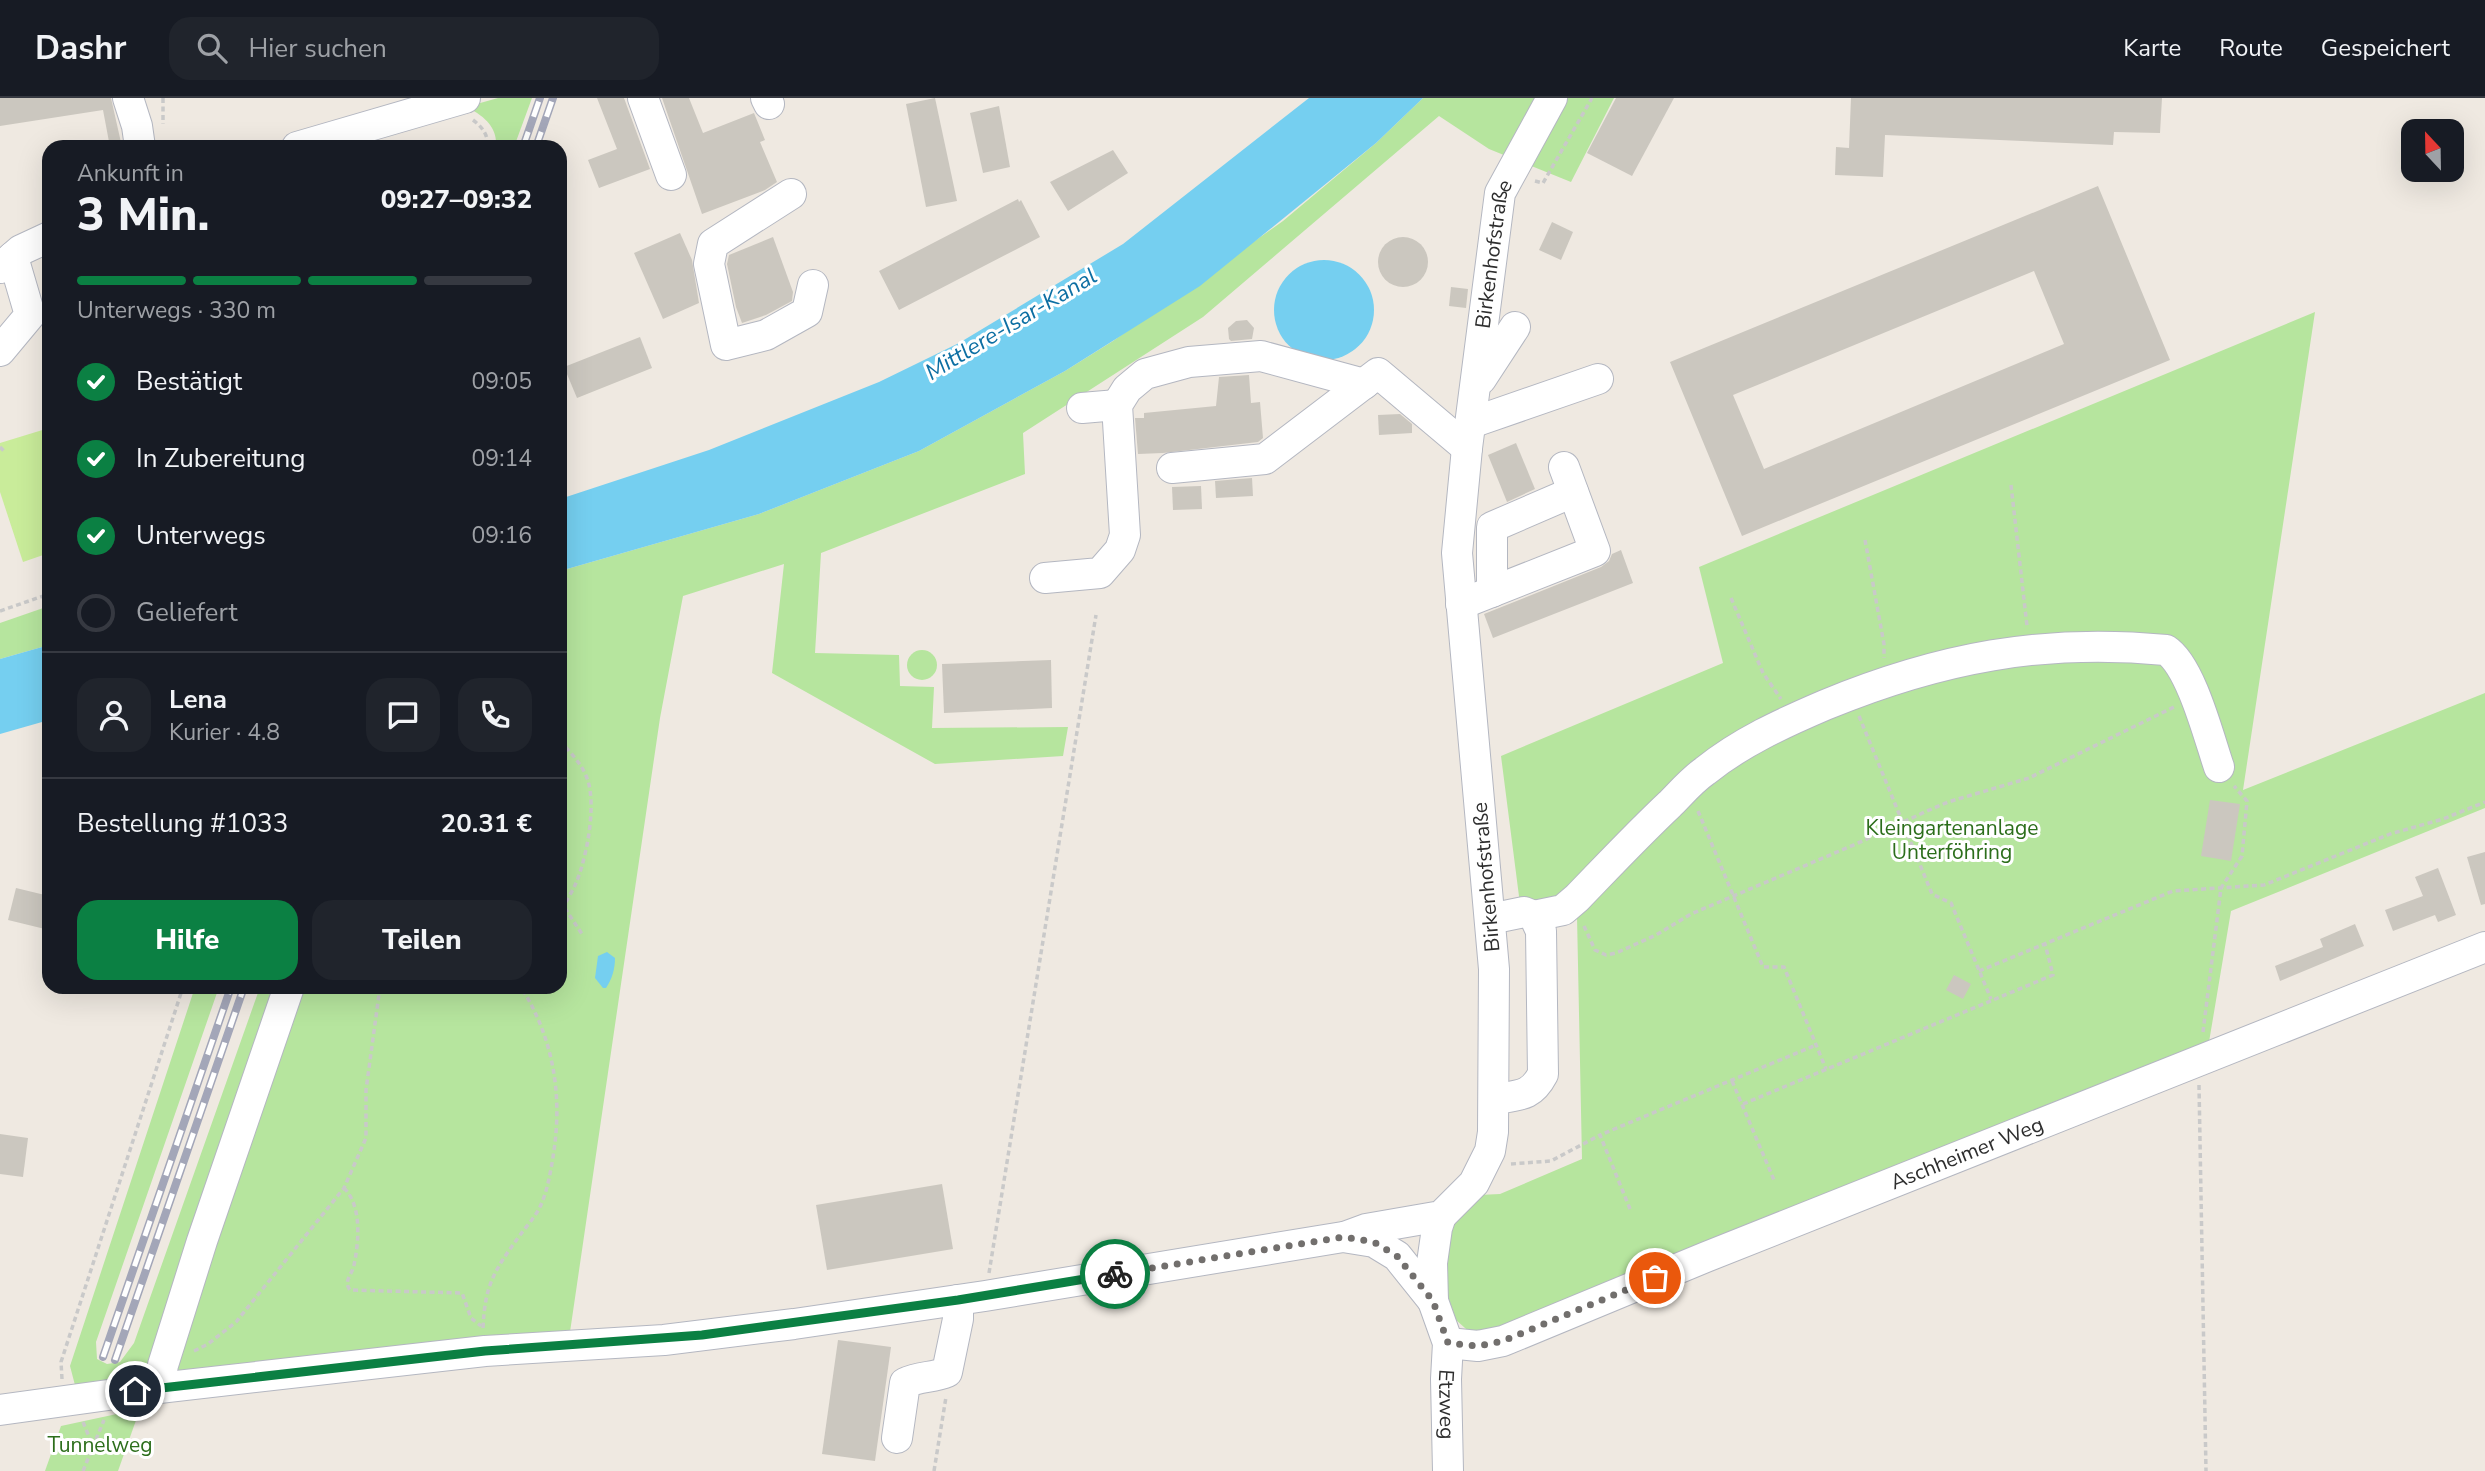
<!DOCTYPE html>
<html lang="de">
<head>
<meta charset="utf-8">
<style>
  :root { --surface:#171b24; --page:#20242c; --text:#f1f3f6; --muted:#9ea1a6; --line:#363941; --accent:#0b8043 }
  body { margin:0; font-family:"Nunito Sans",sans-serif; background:var(--page); color:var(--text); height:100vh; display:flex; flex-direction:column; font-size:26px; white-space:nowrap }
  * { box-sizing:border-box; margin:0 }
  p { font-size:23px; color:var(--muted) }
  .icon { flex:none; width:38px; height:38px; fill:none; stroke:currentColor; stroke-width:2; stroke-linecap:round; stroke-linejoin:round }
  .map { position:relative; flex:1; overflow:hidden }
  .side { position:absolute; left:42px; top:42px; width:525px; height:854px; display:flex; flex-direction:column; background:var(--surface); border-radius:21px; box-shadow:0 7px 28px #0002 }
  .side>* { flex:none }
  .needle { width:46px; rotate:338deg }
  .fabs { position:absolute; left:2401px; top:21px; display:grid; gap:14px }
  .fabs a { display:grid; place-items:center; width:63px; height:63px; border-radius:14px; background:var(--surface); box-shadow:0 7px 28px #0002; font-size:35px }
  .pin { position:absolute; display:grid; place-items:center; width:60px; height:60px; color:#fff; margin:-30px; border:4px solid #fff; border-radius:50%; box-shadow:0 2px 7px #0007 }
  .courier { position:absolute; display:grid; place-items:center; width:70px; height:70px; margin:-35px; border:5px solid #0b8043; border-radius:50%; background:#fff; color:#222; box-shadow:0 2px 9px #0007 }
  .summary em { font-style:normal; font-weight:800 }
  .summary div { display:flex; flex-direction:column-reverse }
  .summary { display:flex; align-items:center; justify-content:space-between; height:119px; padding:0 35px }
  h1 { font-size:46px; font-weight:800; line-height:52px }
  .bar { display:grid; grid-template-columns:repeat(4,1fr); gap:10px 7px; align-content:center; height:84px; padding:0 35px }
  .bar i { height:9px; border-radius:5px; background:var(--line) }
  .bar .on { background:var(--accent) }
  .bar p { grid-column:span 4 }
  .line { display:flex; align-items:center; gap:18px; padding:0 35px; border-top:2px solid var(--line) }
  .line div { flex:1 }
  .round { display:grid; place-items:center; flex:none; width:74px; height:74px; border-radius:21px; background:var(--page) }
  ol { padding:0 35px; list-style:none }
  li { display:flex; align-items:center; gap:21px; height:77px }
  li p { margin-inline-start:auto }
  li .icon { padding:7px; border-radius:50%; background:var(--accent); color:#fff; stroke-width:4 }
  li:last-child { color:var(--muted) }
  li i { width:38px; height:38px; border:4px solid var(--line); border-radius:50% }
  .button { display:flex; gap:14px; margin-top:auto; padding:14px 35px }
  .button a { flex:1; height:80px; border-radius:21px; background:var(--accent); color:#fff; font-size:28px; font-weight:800; line-height:80px; text-align:center }
  .button a+a { background:var(--page); color:var(--text) }
  header { display:flex; align-items:center; gap:42px; box-sizing:border-box; height:98px; padding:0 35px; background:var(--surface); border-bottom:2px solid var(--line) }
  header strong { font-size:33px }
  nav { display:flex; gap:38px; margin-inline-start:auto; font-size:24px }
  .search { width:490px; height:63px; background:var(--page); display:flex; align-items:center; gap:18px; box-sizing:border-box; padding:0 24px; border-radius:21px; color:var(--muted); font-size:26px }
  .map>svg:first-child { display:block }
</style>
</head>
<body>
<header>
<strong>Dashr</strong>
<div class="search"><svg class="icon" aria-label="search" viewBox="0 0 24 24"><circle cx="10" cy="10" r="6"/><path d="M15 15l6 6"/></svg>Hier suchen</div>
<nav><a>Karte</a><a>Route</a><a>Gespeichert</a></nav>
</header>
<div class="map">
<svg width="2485" height="1373" viewBox="0 0 2485 1373">
  <rect width="100%" height="100%" fill="#efe9e1"/>
  <g fill="#b6e59e">
    <path d="M498,0H532L514,49H496C498,29 483,17 466,9Z"/>
    <polygon points="1423,0 1614,0 1571,84 1489,51 1439,18 1203,219 1023,335 1025,376 821,455 815,555 899,557 900,588 934,589 932,630 1068,629 1063,658 935,666 772,575 784,466 683,498 660,620 570,1234 179,1276 174,1256 302,889 560,889 560,473 759,416 919,353 1065,273 1113,243 1283,123 1376,45"/>
    <polygon points="2315,214 2243,692 2485,595 2485,710 2231,813 2208,950 1489,1240 1474,1238 1456,1222 1441,1178 1444,1131 1479,1097 1500,1096 1582,1061 1577,818 1520,806 1501,658 1723,565 1699,469"/>
    <polygon points="49,508 49,547 0,561 0,525"/>
    <circle cx="922" cy="567" r="15"/>
    <polygon points="195,889 219,889 96,1244 97,1261 107,1266 120,1264 134,1245 260,889 278,889 156,1272 134,1281 76,1291 70,1268"/>
    <polygon points="140,1311 118,1373 45,1373 61,1328"/>
  </g>
  <polygon fill="#c9ec9a" points="49,330 49,455 23,464 0,394 0,345"/>
  <g fill="#75cff0">
    <polygon points="1309,0 1423,0 1376,45 1200,188 1065,273 919,353 759,416 560,473 560,401 709,352 879,284 959,245 1123,146"/>
    <circle cx="1324" cy="212" r="50"/>
    <polygon points="49,547 49,622 0,636 0,561"/>
    <path d="M607,854L615,860C615,871 612,881 606,890H603L595,880L598,858Z"/>
  </g>
  <g fill="#cbc7bf" fill-rule="evenodd">
    <polygon points="0,0 111,0 122,49 110,49 103,12 0,28"/>
    <polygon points="597,0 624,0 650,71 599,90 588,62 617,51"/>
    <polygon points="662,0 689,0 703,35 754,15 765,42 760,44 777,84 765,92 702,116"/>
    <polygon points="935,0 957,103 926,109 906,6"/>
    <polygon points="1616,0 1674,0 1632,78 1587,55"/>
    <polygon points="1851,0 2162,0 2160,35 2114,34 2113,47 1885,37 1883,79 1835,77 1836,49 1849,50"/>
    <polygon points="999,8 1010,69 983,75 970,15"/>
    <polygon points="1113,52 1128,75 1068,113 1050,84"/>
    <path d="M2098,88L2170,262L1742,438L1670,264ZM2034,173L2064,246L1764,371L1733,297Z"/>
    <polygon points="1018,101 1019,104 1021,102 1040,139 899,212 879,173"/>
    <polygon points="1552,124 1573,134 1561,162 1539,152"/>
    <polygon points="680,135 692,162 699,205 663,221 634,155"/>
    <circle cx="1403" cy="164" r="25"/>
    <polygon points="773,139 793,194 792,203 766,217 742,225 736,209 727,166 729,157"/>
    <polygon points="1451,189 1468,191 1466,210 1449,208"/>
    <polygon points="1247,222 1254,230 1252,241 1231,243 1229,241 1228,230 1236,223"/>
    <polygon points="640,239 652,270 577,300 564,269"/>
    <polygon points="1249,277 1251,305 1260,304 1263,340 1258,344 1163,355 1138,356 1135,320 1144,320 1144,315 1216,308 1219,279"/>
    <polygon points="1400,316 1412,326 1412,335 1379,337 1378,317"/>
    <polygon points="1516,345 1535,391 1507,404 1488,357"/>
    <polygon points="1252,380 1253,398 1216,400 1215,383"/>
    <polygon points="1201,388 1202,411 1173,412 1172,389"/>
    <polygon points="1621,452 1633,485 1493,540 1484,516 1601,469 1609,463 1612,456"/>
    <polygon points="1051,562 1052,610 944,615 942,566"/>
    <polygon points="2210,702 2240,706 2231,763 2201,758"/>
    <polygon points="2485,754 2485,806 2481,807 2467,759"/>
    <polygon points="2438,770 2456,817 2438,824 2435,817 2393,833 2385,812 2423,798 2415,779"/>
    <polygon points="16,790 49,798 49,832 8,822"/>
    <polygon points="2355,826 2364,848 2280,883 2275,868 2323,849 2320,841"/>
    <polygon points="1954,877 1971,886 1963,901 1946,892"/>
    <polygon points="0,1036 28,1040 23,1079 0,1076"/>
    <polygon points="942,1086 953,1151 827,1172 816,1107"/>
    <polygon points="838,1242 891,1249 875,1363 822,1356"/>
  </g>
  <g fill="none" stroke-linecap="round" stroke-linejoin="round">
    <g stroke="#b4b7c1" stroke-width="32">
      <g id="minor">
        <polyline points="128,0 137,28 140,49"/>
        <polyline points="643,0 671,77"/>
        <polyline points="766,0 769,6"/>
        <polyline points="297,49 465,0"/>
        <polyline points="791,96 713,146 709,166 726,247 766,237 807,214 813,187"/>
        <polyline points="0,170 21,152 49,139"/>
        <polyline points="0,253 30,217 13,159"/>
        <polyline points="1481,281 1515,229"/>
        <polyline points="1082,310 1117,307"/>
        <polyline points="1471,325 1598,281"/>
        <polyline points="1172,370 1265,361 1378,275 1467,350"/>
        <polyline points="1045,480 1100,475 1120,452 1125,437 1117,307 1127,291 1145,276 1189,264 1261,258 1364,286"/>
        <polyline points="1492,494 1492,429 1573,394"/>
        <polyline points="1461,506 1595,453 1564,369"/>
        <path d="M1534,818L1563,812L1577,800C1608,768 1638,736 1670,706C1681,695 1692,682 1705,673C1741,644 1783,625 1825,607C1939,560 2043,540 2166,552C2191,568 2209,640 2219,669"/>
        <path d="M1490,821L1524,814L1534,818L1541,833L1543,976C1531,999 1519,997 1495,1001"/>
        <path id="s1" d="M1441,1118L1437,1130L1432,1165L1433,1203L1448,1245L1446,1281L1448,1373"/>
        <path id="s2" d="M1347,1138L1366,1131L1441,1118L1474,1085L1490,1053L1493,1034L1494,871L1457,455L1467,350L1500,95L1552,0"/>
        <path id="s3" d="M1448,1245L1478,1248L1503,1243L1706,1159L2485,849"/>
        <polyline points="159,1290 163,1267 202,1143 289,889"/>
        <polyline points="0,1312 159,1290 485,1253 664,1242 794,1226 985,1198 1343,1139 1374,1144 1397,1158 1433,1203"/>
        <path d="M897,1340L905,1285C919,1278 933,1280 947,1274L958,1221V1202"/>
      </g>
    </g>
    <g stroke="#c9c9c9" stroke-width="3.5" stroke-dasharray="5 3.5" stroke-linecap="butt">
      <polyline points="163,0 163,26"/>
      <path d="M473,22C482,29 489,37 487,49"/>
      <polyline points="1535,83 1543,85 1592,0"/>
      <polyline points="0,349 4,353"/>
      <polyline points="2011,387 2027,528"/>
      <polyline points="1865,442 1884,546 1884,560"/>
      <polyline points="1731,500 1763,575 1781,601"/>
      <polyline points="0,513 49,496"/>
      <polyline points="1859,618 1932,796 1951,805 1991,901"/>
      <path d="M560,643C571,655 583,667 588,683C596,709 587,759 576,785C572,794 566,804 560,813"/>
      <polyline points="1698,713 1763,869 1784,869 1826,971"/>
      <polyline points="560,803 582,836"/>
      <polyline points="1584,828 1595,852 1606,857 1616,855 1656,837 1691,816 1856,746 1927,713 1948,704 2029,680 2174,609"/>
      <polyline points="1979,873 2173,793 2264,787 2390,736 2443,721 2485,704"/>
      <polyline points="2203,934 2221,790 2242,758 2247,703 2234,688"/>
      <polyline points="1732,983 1774,1082"/>
      <polyline points="2199,987 2206,1373"/>
      <polyline points="1743,1006 2053,877 2045,846"/>
      <polyline points="1511,1066 1551,1063 1600,1037"/>
      <path d="M344,1090C362,1108 359,1143 354,1167C352,1177 343,1183 350,1192L462,1195L471,1220L481,1228"/>
      <polyline points="1630,1111 1600,1037 1816,947"/>
      <polyline points="989,1175 1096,517"/>
      <path d="M483,1230C485,1185 495,1172 520,1137C526,1129 534,1120 539,1111C547,1095 550,1077 553,1059C563,999 554,941 521,889"/>
      <polyline points="194,1253 208,1246 236,1224 344,1090 366,1040 366,992 380,889"/>
      <polyline points="62,1281 61,1264 183,889"/>
      <polyline points="83,1324 92,1346"/>
      <polyline points="83,1373 104,1322"/>
      <polyline points="934,1373 946,1299"/>
    </g>
    <use href="#minor" stroke="#fff" stroke-width="30"/>
    <g stroke="#a3a6b8" stroke-width="8">
      <g id="rail">
        <polyline points="523,49 540,0"/>
        <polyline points="536,49 553,0"/>
        <polyline points="103,1259 231,889"/>
        <polyline points="115,1262 244,889"/>
      </g>
    </g>
    <use href="#rail" stroke="#fff" stroke-width="5" stroke-dasharray="16" stroke-linecap="butt"/>
  </g>
  <g fill="none" stroke-linecap="round" stroke-linejoin="round">
    <polyline stroke="#726f6d" stroke-width="7" stroke-dasharray="0 12.6" points="1115,1176 1343,1139 1374,1144 1397,1158 1433,1203 1448,1245 1478,1248 1503,1243 1655,1180"/>
    <polyline stroke="#0b8043" stroke-width="9" points="135,1293 485,1253 702,1237 958,1202 1115,1176"/>
  </g>
  <g text-anchor="middle" dominant-baseline="central" stroke-width="6" stroke-linejoin="round" paint-order="stroke">
    <g font-size="21" fill="#2e2e2e" stroke="#fff">
      <text stroke="none"><textPath href="#s2" startOffset="1080">Birkenhofstraße</textPath></text>
      <text transform="translate(1486 779) rotate(-95)">Birkenhofstraße</text>
      <text stroke="none"><textPath href="#s3" startOffset="556">Aschheimer Weg</textPath></text>
      <text stroke="none"><textPath href="#s1" startOffset="192">Etzweg</textPath></text>
    </g>
    <g font-size="21" fill="#2c6e1b" stroke="#fff">
      <text x="1952" y="730">Kleingartenanlage<tspan x="1952" dy="24">Unterföhring</tspan></text>
      <text x="100" y="1347">Tunnelweg</text>
    </g>
    <g font-size="23" font-style="italic" fill="#0d6fa3" stroke="#fff">
      <text transform="translate(1011 226) rotate(-31)">Mittlere-Isar-Kanal</text>
    </g>
  </g>
</svg>
<div class="fabs">
<a><svg class="needle" viewBox="-14 -14 28 28"><path d="M0-13l5 13h-10z" fill="#e53935"/><path d="M0 13l5-13h-10z" fill="#9ea1a6"/></svg></a>
</div>
<div class="pin" style="left:1655px;top:1180px;background:#ea580c"><svg class="icon" aria-label="bag" viewBox="0 0 24 24"><path d="M5 8h14l-1 12H6zM9 8a3 3 0 0 1 6 0"/></svg></div>
<div class="pin" style="left:135px;top:1293px;background:#1f2937"><svg class="icon" aria-label="home" viewBox="0 0 24 24"><path d="M3 11l9-7 9 7M6 9v11h12V9"/></svg></div>
<div class="courier" style="left:1115px;top:1176px"><svg class="icon" aria-label="bike" viewBox="0 0 24 24"><circle cx="6" cy="16" r="4"/><circle cx="18" cy="16" r="4"/><path d="M6 16l4-8h5l3 8M10 8l3 8H6M13 5h3"/></svg></div>
<section class="side">
<div class="summary"><div><h1>3 Min.</h1><p>Ankunft in</p></div><em>09:27–09:32</em></div>
<div class="bar"><i class="on"></i><i class="on"></i><i class="on"></i><i></i><p>Unterwegs · 330 m</p></div>
<ol>
<li><svg class="icon" aria-label="check" viewBox="0 0 24 24"><path d="M5 12l5 5 9-10"/></svg>Bestätigt<p>09:05</p></li>
<li><svg class="icon" aria-label="check" viewBox="0 0 24 24"><path d="M5 12l5 5 9-10"/></svg>In Zubereitung<p>09:14</p></li>
<li><svg class="icon" aria-label="check" viewBox="0 0 24 24"><path d="M5 12l5 5 9-10"/></svg>Unterwegs<p>09:16</p></li>
<li><i></i>Geliefert</li>
</ol>
<div class="line" style="height:126px"><a class="round"><svg class="icon" aria-label="person" viewBox="0 0 24 24"><circle cx="12" cy="8" r="4"/><path d="M4 21q1-7 8-7t8 7"/></svg></a><div><b>Lena</b><p>Kurier · 4.8</p></div><a class="round"><svg class="icon" aria-label="chat" viewBox="0 0 24 24"><path d="M4 5h16v11H9l-5 4z"/></svg></a><a class="round"><svg class="icon" aria-label="phone" viewBox="0 0 24 24"><path d="M5 4h4l2 5-3 2q2 4 5 5l2-3 5 2v4C11 20 4 13 5 4z"/></svg></a></div>
<div class="line" style="height:91px"><div>Bestellung #1033</div><b>20.31 €</b></div>
<div class="button"><a>Hilfe</a><a>Teilen</a></div>
</section>
</div>
</body>
</html>
